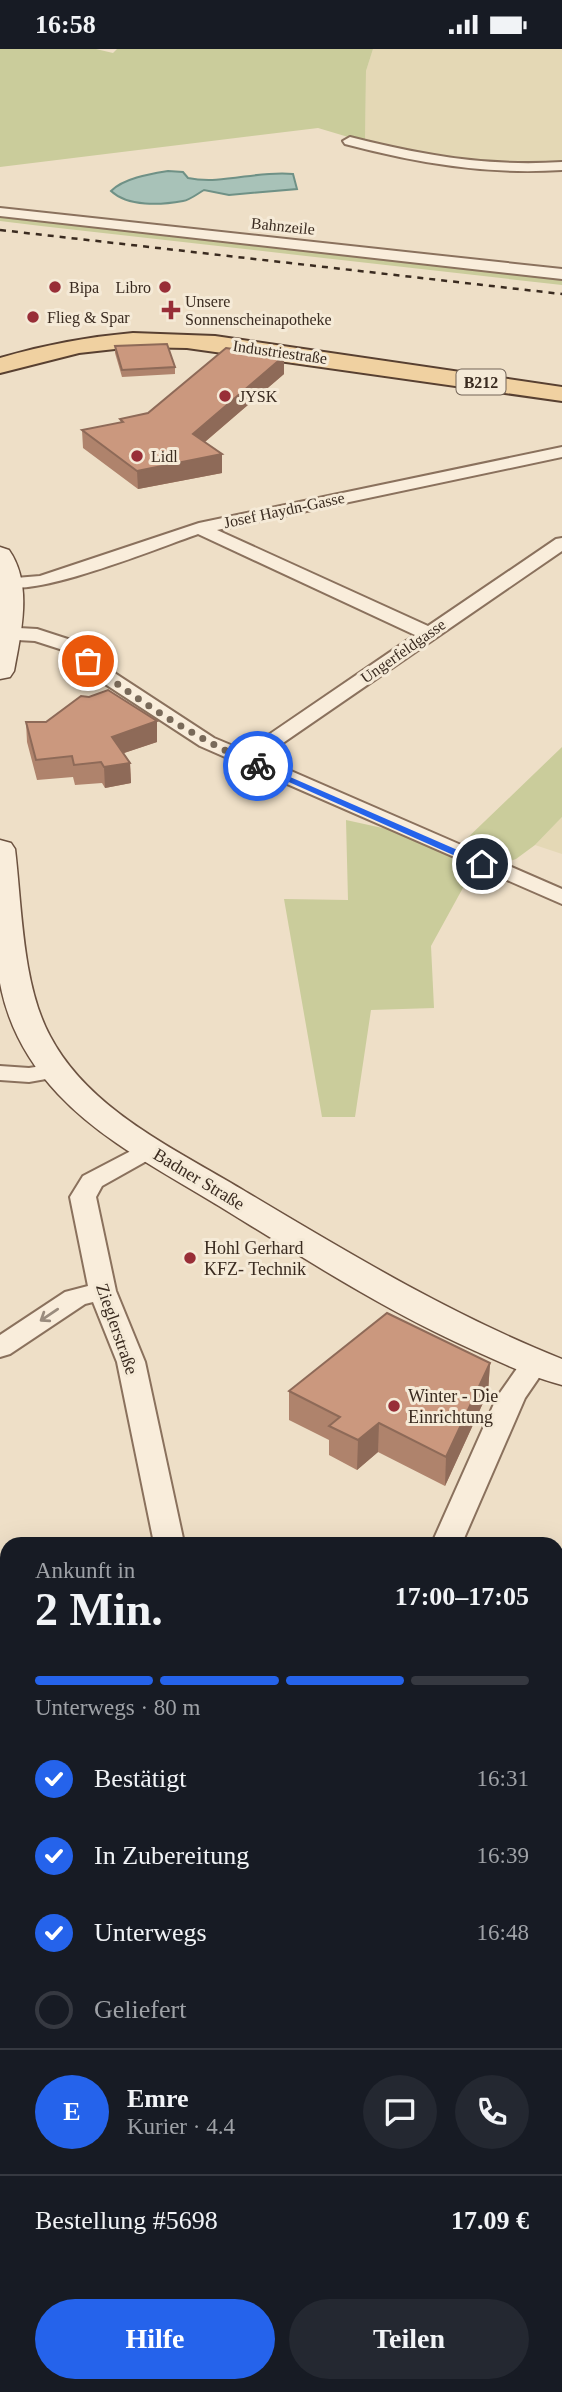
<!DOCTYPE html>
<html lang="de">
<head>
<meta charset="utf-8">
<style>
  :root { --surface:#171b24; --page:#242831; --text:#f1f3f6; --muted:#9ea1a6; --line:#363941; --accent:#2563eb }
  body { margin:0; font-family:Georgia,serif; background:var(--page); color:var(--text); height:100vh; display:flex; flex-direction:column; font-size:26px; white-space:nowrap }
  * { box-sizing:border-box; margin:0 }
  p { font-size:23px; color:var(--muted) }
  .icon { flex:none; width:38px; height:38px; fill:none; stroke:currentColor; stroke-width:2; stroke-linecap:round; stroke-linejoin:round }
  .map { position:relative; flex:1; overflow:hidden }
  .panel { position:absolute; left:0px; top:1488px; width:564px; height:856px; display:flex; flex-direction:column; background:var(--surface); border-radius:21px 21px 0 0; box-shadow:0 7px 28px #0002 }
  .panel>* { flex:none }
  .pin { position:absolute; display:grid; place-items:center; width:60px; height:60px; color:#fff; margin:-30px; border:4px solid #fff; border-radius:50%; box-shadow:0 2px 7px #0007 }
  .courier { position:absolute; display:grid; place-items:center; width:70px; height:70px; margin:-35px; border:5px solid #2563eb; border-radius:50%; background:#fff; color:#222; box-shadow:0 2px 9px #0007 }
  .headline em { font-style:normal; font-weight:800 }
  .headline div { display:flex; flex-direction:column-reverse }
  .headline { display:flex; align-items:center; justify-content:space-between; height:119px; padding:0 35px }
  h1 { font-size:46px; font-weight:800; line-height:52px }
  .bar { display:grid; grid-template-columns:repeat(4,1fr); gap:10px 7px; align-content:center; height:84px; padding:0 35px }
  .bar i { height:9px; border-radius:5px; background:var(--line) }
  .bar .current { background:var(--accent) }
  .bar p { grid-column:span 4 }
  .line { display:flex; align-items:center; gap:18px; padding:0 35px; border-top:2px solid var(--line) }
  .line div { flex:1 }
  .round { display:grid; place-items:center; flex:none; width:74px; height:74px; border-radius:37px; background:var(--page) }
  ol { padding:0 35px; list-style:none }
  li { display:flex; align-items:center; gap:21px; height:77px }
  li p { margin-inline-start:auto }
  li .icon { padding:7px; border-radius:50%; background:var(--accent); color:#fff; stroke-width:4 }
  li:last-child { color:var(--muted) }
  li i { width:38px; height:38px; border:4px solid var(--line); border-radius:50% }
  .cta { display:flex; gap:14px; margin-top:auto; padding:14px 35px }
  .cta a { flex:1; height:80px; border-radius:42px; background:var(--accent); color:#fff; font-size:28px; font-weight:800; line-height:80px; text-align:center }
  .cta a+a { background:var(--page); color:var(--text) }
  .status { display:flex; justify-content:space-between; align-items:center; height:49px; padding:0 35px; background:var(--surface); direction:ltr }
  .status svg { height:19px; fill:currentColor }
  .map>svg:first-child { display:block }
</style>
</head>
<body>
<div class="status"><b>16:58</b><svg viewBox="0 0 49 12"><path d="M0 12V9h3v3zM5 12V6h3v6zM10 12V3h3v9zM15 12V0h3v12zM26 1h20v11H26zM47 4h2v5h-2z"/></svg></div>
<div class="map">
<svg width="562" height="2343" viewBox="0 0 562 2343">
  <rect width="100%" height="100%" fill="#eedfc7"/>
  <g fill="#e4d8b5">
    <polygon points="373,0 562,0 562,114 493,118 365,93 366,22"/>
    <polygon points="562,768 562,805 535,796"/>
  </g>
  <g fill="#cacc9b">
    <polygon points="0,0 96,0 113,4 117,0 373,0 366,22 365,93 318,79 0,118"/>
    <polygon points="0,166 562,228 562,236 41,177 0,172"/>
    <polygon points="562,698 562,768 535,796 516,810 470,826 431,897 434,959 371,961 355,1068 322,1068 284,850 348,851 346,771 460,796"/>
    <polygon points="0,1568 7,1578 7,1661 0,1666"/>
    <polygon points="7,1863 7,2058 0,2065 0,1867"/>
    <polygon points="95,2336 321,2336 320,2343 101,2343"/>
  </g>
  <path fill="#a8c2b8" stroke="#6f9186" stroke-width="2" d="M168,122L183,123L188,129C223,136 258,121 293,125L297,140L229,146L204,141C197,145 190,151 183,152C161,156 128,158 111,142C124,129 150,125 168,122Z"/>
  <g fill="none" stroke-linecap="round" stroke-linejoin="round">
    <g stroke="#8a715d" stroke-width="4">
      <g id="street">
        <path d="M350,88C421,106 488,118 562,113V121C487,126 417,114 345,95L343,92Z"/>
        <polygon points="0,159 562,220 562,230 0,167"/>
        <path d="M562,398V408L217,481L428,577L556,490L562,489V502L261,709L562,840V855L200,697L99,631L63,601L35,592L0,590V578L37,580L77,593L113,623L214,689L245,702L415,586L198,485C169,495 19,556 1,534L3,530L40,527L199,474Z"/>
        <polygon points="54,1015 63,1017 66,1022 63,1027 29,1033 0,1031 0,1017 29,1019"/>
        <polygon points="150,1092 159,1095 163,1100 159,1105 102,1137 96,1148 116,1242 145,1313 184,1494 154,1494 117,1313 93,1253 85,1255 10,1305 0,1308 0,1286 65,1243 88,1237 70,1148 83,1127"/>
        <polygon points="535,1305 545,1308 549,1314 525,1349 462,1494 432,1494 497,1348 525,1308"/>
        <polygon points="0,1737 7,1739 7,1765 0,1763"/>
        <polygon points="444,2336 501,2336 504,2343 447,2343"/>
      </g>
    </g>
    <g stroke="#6c5240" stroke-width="3">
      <g id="secondary">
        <path d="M0,498L9,501C33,535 21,584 14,622L10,628L0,630Z"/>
        <path d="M0,791L11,794L15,800C22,858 22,935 50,987C89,1061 175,1100 243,1141C347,1203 449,1265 562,1310V1336C531,1328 502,1314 473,1301C384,1261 302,1208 219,1157C164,1123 103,1093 58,1045C28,1013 8,977 0,934Z"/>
      </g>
    </g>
    <g stroke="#584031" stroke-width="4">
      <path id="primary" d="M133,284L215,287L562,338V352L187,299L133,298L79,304L0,324V309C44,296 87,288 133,284Z"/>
    </g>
    <use href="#street" fill="#f9eddb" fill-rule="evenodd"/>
    <use href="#secondary" fill="#f9eddb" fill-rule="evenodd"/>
    <use href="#primary" fill="#f0d1a1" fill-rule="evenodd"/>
    <polyline stroke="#3a2b20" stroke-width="2.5" stroke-dasharray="6 6" stroke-linecap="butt" points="0,181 562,245"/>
  </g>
  <g fill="#af836c">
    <polygon points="115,297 175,318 175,325 122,328 115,304"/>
    <polygon points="284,307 284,325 205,393 222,424 138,440 83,399 82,381 121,374 120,370 148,364"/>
    <polygon points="26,673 157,693 124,704 130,714 131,734 105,739 102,734 75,736 73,728 37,731 27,693"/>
    <polygon points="490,1314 488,1343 445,1437 378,1403 357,1421 329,1406 329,1391 289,1371 289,1342"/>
  </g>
  <g fill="#8e6a58">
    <polygon points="284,307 284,325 193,403 193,385"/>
    <polygon points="222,405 222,424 138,440 137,422"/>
    <polygon points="157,672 157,693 112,708 112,688"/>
    <polygon points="130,714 131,734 105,739 104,718"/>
    <polygon points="490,1314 488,1343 445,1437 446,1408"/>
    <polygon points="379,1374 378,1403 357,1421 358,1391"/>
  </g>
  <g fill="#cb987e" stroke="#8e6a58" stroke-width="2">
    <polygon points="167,295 175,318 122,321 115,297"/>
    <polygon points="226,299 284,307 193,385 222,405 137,422 82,381 123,373 120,370 148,364"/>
    <polygon points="108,641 157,672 112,688 130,714 104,718 101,713 74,716 72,707 36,711 26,673 46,673 81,647 89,648"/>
    <polygon points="387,1264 490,1314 446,1408 379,1374 358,1391 329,1377 340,1368 289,1342"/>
  </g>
  <defs><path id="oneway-shaft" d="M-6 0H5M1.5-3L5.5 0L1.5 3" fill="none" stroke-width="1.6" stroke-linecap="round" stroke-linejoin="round" transform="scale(1.75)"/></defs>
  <use stroke="#9a8c7e" href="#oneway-shaft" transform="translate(49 1266) rotate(146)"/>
  <polygon fill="#2563eb" points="258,714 485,813 487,815 478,817 255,718 254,717"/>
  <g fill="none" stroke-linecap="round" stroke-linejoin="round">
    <path stroke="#796a5a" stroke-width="7" stroke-dasharray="0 12.6" d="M88,612C139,654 198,690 258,717"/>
  </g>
  <g fill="#982e37" stroke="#f5ead7" stroke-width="2.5">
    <circle cx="55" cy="238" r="7"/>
    <circle cx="165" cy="238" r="7"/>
    <path d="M167.5 250.5h7v7h7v7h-7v7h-7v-7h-7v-7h7z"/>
    <circle cx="33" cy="268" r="7"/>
    <circle cx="225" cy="347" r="7"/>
    <circle cx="137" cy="407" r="7"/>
    <circle cx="190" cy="1209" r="7"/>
    <circle cx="394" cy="1357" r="7"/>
  </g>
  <g text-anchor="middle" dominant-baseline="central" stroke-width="6" stroke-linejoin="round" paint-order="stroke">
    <g font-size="16" fill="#3a2b20" stroke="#f5ead7">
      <text transform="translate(283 177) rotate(6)">Bahnzeile</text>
      <text transform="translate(280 303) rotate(8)">Industriestraße</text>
      <text transform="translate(284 461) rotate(-12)">Josef Haydn-Gasse</text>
      <text transform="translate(403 602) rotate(-35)">Ungerfeldgasse</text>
    </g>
    <g font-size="16" fill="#3a2b20" stroke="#f5ead7" text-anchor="start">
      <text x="69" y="238">Bipa</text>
      <text x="151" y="238" text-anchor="end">Libro</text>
      <text x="185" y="252">Unsere<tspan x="185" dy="18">Sonnenscheinapotheke</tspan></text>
      <text x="47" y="268">Flieg &amp; Spar</text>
      <text x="239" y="347">JYSK</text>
      <text x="151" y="407">Lidl</text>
    </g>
    <rect fill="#f5ead7" stroke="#726457" stroke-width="2" x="456.5" y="320.5" width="49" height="25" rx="5"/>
    <g font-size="16" font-weight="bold" fill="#3a2b20">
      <text x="481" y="333">B212</text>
    </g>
    <g font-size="18" fill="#3a2b20" stroke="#f5ead7">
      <text transform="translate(199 1130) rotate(31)">Badner Straße</text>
      <text transform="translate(117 1280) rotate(71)">Zieglerstraße</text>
    </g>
    <g font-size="18" fill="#3a2b20" stroke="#f5ead7" text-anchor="start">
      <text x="204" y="1199">Hohl Gerhard<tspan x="204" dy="21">KFZ- Technik</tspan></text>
      <text x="408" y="1347">Winter - Die<tspan x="408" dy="21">Einrichtung</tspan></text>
    </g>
  </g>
</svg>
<div class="pin" style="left:88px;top:612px;background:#ea580c"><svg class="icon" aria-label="bag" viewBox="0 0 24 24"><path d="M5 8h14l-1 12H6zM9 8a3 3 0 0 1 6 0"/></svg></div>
<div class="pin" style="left:482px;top:815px;background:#1f2937"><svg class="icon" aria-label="home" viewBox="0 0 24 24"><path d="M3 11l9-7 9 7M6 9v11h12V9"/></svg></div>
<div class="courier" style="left:258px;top:717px"><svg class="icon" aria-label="bike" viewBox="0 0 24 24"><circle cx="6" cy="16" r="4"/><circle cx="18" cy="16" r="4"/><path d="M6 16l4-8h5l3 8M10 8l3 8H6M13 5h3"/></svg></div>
<section class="panel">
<div class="headline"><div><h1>2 Min.</h1><p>Ankunft in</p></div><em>17:00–17:05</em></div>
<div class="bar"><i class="current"></i><i class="current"></i><i class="current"></i><i></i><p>Unterwegs · 80 m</p></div>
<ol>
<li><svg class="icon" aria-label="check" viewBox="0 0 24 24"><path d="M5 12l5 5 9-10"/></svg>Bestätigt<p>16:31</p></li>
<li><svg class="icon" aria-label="check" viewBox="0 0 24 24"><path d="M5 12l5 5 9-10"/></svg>In Zubereitung<p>16:39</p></li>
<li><svg class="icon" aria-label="check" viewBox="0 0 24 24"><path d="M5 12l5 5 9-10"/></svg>Unterwegs<p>16:48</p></li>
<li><i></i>Geliefert</li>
</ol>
<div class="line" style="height:126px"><b class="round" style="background:var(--accent);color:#fff">E</b><div><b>Emre</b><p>Kurier · 4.4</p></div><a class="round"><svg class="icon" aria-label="chat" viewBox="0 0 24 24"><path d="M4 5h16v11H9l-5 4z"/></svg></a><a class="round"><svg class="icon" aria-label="phone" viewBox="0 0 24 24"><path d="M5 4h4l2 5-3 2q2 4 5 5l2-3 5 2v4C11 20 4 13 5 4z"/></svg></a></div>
<div class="line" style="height:91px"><div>Bestellung #5698</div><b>17.09 €</b></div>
<div class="cta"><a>Hilfe</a><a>Teilen</a></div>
</section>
</div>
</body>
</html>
